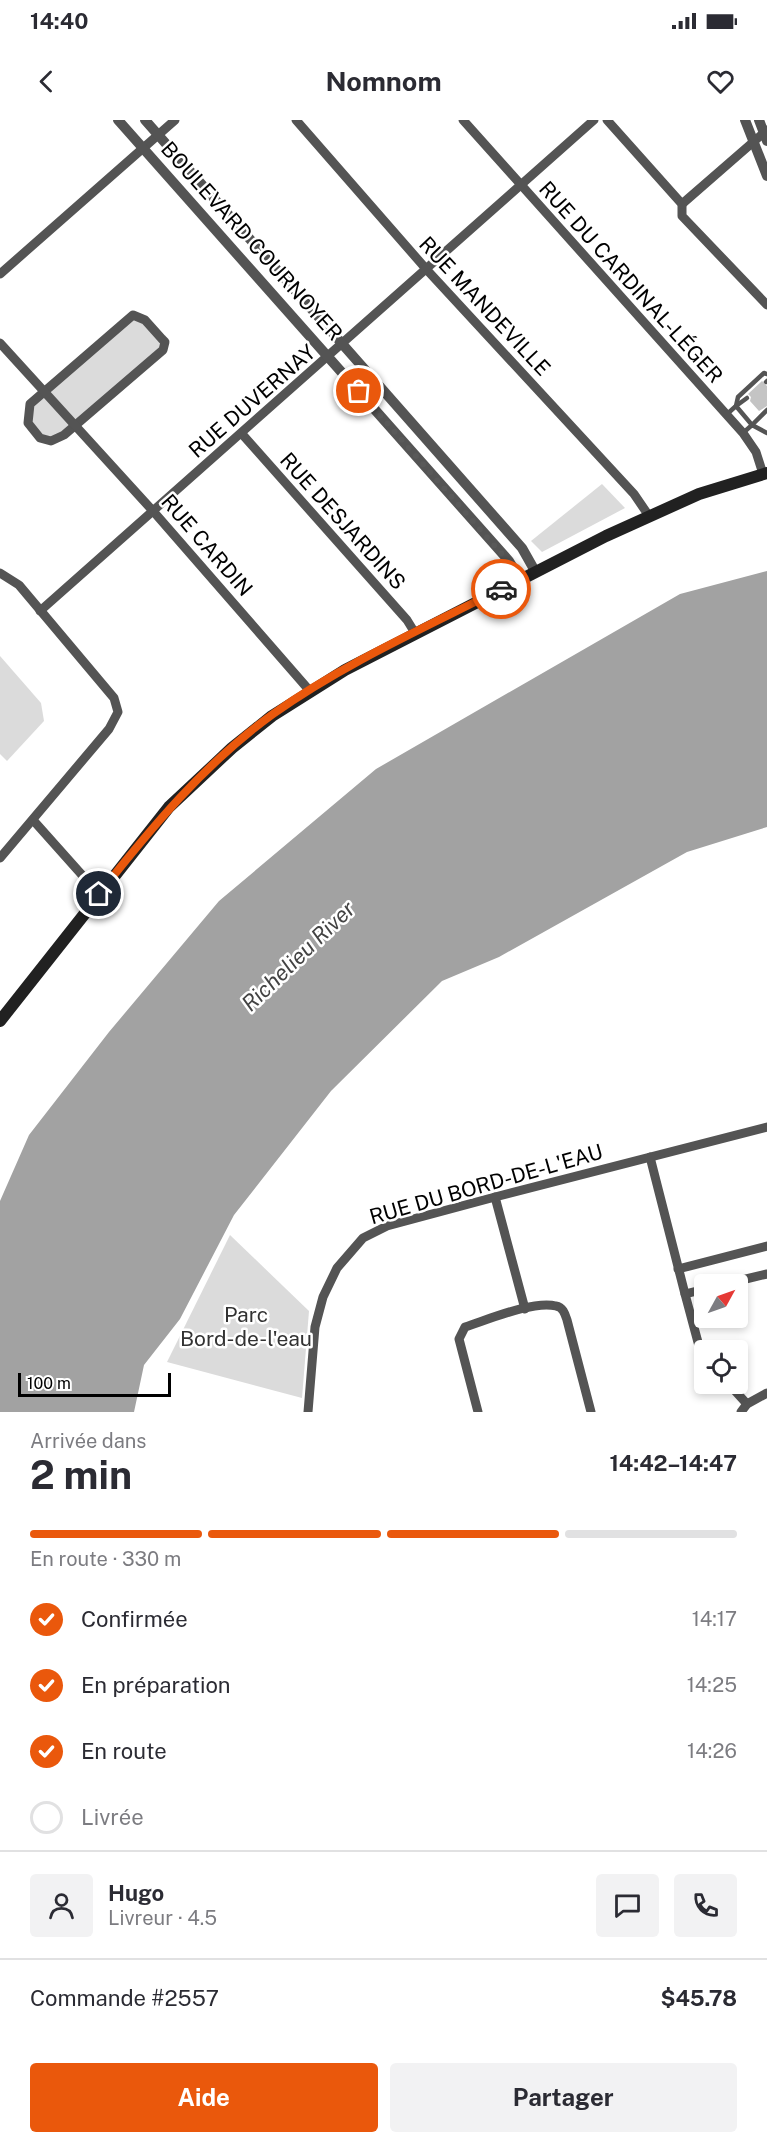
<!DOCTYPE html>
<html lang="fr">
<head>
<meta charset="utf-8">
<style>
  :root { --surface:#fff; --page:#f2f2f3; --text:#2b2b33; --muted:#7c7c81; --line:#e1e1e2; --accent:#ea580c }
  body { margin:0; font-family:"Public Sans",sans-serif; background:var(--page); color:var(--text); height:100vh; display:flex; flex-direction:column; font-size:22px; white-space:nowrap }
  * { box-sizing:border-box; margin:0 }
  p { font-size:20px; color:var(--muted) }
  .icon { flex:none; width:33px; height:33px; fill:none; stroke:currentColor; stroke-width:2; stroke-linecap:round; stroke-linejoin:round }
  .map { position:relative; height:1292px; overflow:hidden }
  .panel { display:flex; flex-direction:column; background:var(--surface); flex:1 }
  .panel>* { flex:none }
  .needle { width:39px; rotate:50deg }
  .buttons { position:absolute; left:694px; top:1154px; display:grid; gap:12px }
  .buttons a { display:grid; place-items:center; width:54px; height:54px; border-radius:6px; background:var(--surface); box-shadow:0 3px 9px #0003; font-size:30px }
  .scale { position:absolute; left:18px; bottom:15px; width:153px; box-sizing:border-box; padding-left:6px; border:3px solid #000; border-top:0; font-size:16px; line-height:21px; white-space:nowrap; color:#000; -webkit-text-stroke:4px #fff; paint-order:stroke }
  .pin { position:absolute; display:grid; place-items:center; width:51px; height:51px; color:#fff; margin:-26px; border:3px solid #fff; border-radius:50%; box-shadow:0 2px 6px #0007 }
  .courier { position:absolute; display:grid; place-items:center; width:60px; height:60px; margin:-30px; border:4px solid #ea580c; border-radius:50%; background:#fff; color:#222; box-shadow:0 2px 8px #0007 }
  .head em { font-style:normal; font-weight:700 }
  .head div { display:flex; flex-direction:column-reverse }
  .head { display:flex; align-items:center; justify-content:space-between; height:102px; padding:0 30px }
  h1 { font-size:39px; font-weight:700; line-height:45px }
  .bar { display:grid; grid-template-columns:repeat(4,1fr); gap:9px 6px; align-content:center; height:72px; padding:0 30px }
  .bar i { height:8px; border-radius:4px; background:var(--line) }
  .bar .active { background:var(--accent) }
  .bar p { grid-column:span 4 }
  .line { display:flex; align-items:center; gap:15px; padding:0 30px; border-top:2px solid var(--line) }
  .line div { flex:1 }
  .round { display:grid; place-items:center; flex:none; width:63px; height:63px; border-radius:6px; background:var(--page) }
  ol { padding:0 30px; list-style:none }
  li { display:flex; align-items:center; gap:18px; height:66px }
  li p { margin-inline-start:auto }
  li .icon { padding:6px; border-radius:50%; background:var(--accent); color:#fff; stroke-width:4 }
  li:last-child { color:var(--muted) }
  li i { width:33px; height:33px; border:3px solid var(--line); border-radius:50% }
  .cta { display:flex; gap:12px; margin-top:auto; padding:12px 30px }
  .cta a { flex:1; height:69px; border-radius:6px; background:var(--accent); color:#fff; font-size:24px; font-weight:700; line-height:69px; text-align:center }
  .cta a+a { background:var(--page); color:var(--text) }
  .status { display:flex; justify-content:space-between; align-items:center; height:42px; padding:0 30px; background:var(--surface); direction:ltr }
  .status svg { height:16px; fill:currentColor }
  header { display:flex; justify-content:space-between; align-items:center; height:78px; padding:0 30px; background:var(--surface); font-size:27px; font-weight:700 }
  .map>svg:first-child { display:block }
</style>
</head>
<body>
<div class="status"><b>14:40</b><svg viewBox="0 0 49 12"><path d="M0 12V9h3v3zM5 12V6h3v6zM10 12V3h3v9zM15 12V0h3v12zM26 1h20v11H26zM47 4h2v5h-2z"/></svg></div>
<header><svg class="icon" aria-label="back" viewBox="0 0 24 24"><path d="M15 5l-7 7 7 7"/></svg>Nomnom<svg class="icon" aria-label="heart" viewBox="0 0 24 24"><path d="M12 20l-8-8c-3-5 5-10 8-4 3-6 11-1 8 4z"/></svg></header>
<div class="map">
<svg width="767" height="1292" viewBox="0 0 767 1292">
  <rect width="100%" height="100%" fill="#fff"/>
  <g fill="#dbdbdb">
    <polygon points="134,198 142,198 165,222 56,323 29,307 35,279"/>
    <polygon points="602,364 625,388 542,432 531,421"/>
    <polygon points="0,536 41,583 44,601 7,641 0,634"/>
    <polygon points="230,1115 309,1191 302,1278 167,1242"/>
  </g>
  <polygon fill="#a2a2a2" points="767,451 767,707 687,732 499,837 442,861 331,971 234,1095 180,1199 144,1245 134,1292 0,1292 0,1081 29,1015 109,912 219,781 376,649 680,474"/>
  <polygon fill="#c4c4c4" points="762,261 767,266 767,286 759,291 750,281 751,277 748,274"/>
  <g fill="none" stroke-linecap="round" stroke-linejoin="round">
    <g stroke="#545454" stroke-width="4.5">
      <polyline points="766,262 767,261"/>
      <polyline points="736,286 738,277 764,253 767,254"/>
      <polyline points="736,286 747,278"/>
      <polyline points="726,295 736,286 752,305 767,290"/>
      <polyline points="743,313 752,305 767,313"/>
    </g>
    <g stroke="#545454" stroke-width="9">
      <polyline points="296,0 427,150 634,374 649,396"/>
      <polyline points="463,0 743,313 756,332 763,354"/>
      <polyline points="607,0 682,84 682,96 767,185"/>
      <polyline points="682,84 767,10"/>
      <polyline points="0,154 175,0"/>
      <polygon points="133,195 145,200 162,219 165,222 163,230 64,315 51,321 40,318 28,303 30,284"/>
      <polyline points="0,223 153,391 309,570"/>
      <polyline points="242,314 407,500 415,513"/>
      <polyline points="0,453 19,465 114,578 118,592 109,609 0,738"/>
      <polyline points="40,491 594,0"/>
      <polyline points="33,700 99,774"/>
      <polyline points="650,1037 685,1174 699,1226 705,1236"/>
      <polyline points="495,1077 525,1189"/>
      <polyline points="678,1149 767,1126"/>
      <polyline points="725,1164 767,1154"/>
      <polyline points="685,1174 705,1169"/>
      <polyline points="728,1263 747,1284"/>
      <polyline points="308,1292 315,1207 323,1177 337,1148 363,1118 387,1106 495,1077 767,1007"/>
      <path d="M478,1292L459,1219L465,1207C487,1200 534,1180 556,1186C563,1187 565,1194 567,1200L591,1292"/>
      <polyline points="741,1292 747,1284 767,1273"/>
    </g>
    <g stroke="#545454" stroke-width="10">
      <polyline points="118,0 509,441 520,459"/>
      <polyline points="145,0 522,428 535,451"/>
      <polyline points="745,0 767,56"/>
      <polyline points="759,0 767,21"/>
    </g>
    <polyline stroke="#212121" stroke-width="12" points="0,901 169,687 232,628 272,596 345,550 606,416 699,374 767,353"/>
  </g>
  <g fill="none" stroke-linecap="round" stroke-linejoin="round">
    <polyline stroke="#595959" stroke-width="6" stroke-dasharray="0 10.8" points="359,271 513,447 520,459 501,469"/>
    <path stroke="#ea580c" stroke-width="8" d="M99,774C151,708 204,644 273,594C343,544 424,508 501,469"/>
  </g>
  <g text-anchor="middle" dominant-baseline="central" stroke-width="5" stroke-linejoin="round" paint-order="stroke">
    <g font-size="21" fill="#000" stroke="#fff">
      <text transform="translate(252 121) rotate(48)">BOULEVARD COURNOYER</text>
      <text transform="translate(631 162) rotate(48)">RUE DU CARDINAL-LÉGER</text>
      <text transform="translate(485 186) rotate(47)">RUE MANDEVILLE</text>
      <text transform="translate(252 281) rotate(-41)">RUE DUVERNAY</text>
      <text transform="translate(343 401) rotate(48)">RUE DESJARDINS</text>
      <text transform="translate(207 425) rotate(49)">RUE CARDIN</text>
      <text transform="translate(486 1064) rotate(-16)">RUE DU BORD-DE-L'EAU</text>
    </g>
    <g font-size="21" fill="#323232" stroke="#fff">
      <text x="246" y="1194">Parc<tspan x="246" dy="24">Bord-de-l'eau</tspan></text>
    </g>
    <g font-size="22" font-style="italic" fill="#434343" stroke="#fff">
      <text transform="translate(298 836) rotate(-44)">Richelieu River</text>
    </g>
  </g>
</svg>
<div class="buttons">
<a><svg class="needle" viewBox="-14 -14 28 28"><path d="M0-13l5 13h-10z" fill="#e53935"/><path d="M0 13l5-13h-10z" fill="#7c7c81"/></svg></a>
<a><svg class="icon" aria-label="locate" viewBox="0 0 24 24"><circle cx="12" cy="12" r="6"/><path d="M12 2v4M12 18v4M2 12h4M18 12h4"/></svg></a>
</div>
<div class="scale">100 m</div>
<div class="pin" style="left:359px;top:271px;background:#ea580c"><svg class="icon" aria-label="bag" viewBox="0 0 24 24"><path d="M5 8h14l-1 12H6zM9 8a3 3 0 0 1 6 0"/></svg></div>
<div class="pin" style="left:99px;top:774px;background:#1f2937"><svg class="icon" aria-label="home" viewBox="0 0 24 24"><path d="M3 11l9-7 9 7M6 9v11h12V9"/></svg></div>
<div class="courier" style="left:501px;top:469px"><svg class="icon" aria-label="car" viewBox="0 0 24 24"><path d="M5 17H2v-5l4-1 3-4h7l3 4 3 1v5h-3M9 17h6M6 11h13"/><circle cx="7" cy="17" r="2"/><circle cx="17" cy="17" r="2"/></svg></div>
</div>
<section class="panel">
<div class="head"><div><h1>2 min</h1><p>Arrivée dans</p></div><em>14:42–14:47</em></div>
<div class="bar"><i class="active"></i><i class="active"></i><i class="active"></i><i></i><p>En route · 330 m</p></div>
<ol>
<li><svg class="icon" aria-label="check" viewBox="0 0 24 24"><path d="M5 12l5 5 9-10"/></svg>Confirmée<p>14:17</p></li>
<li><svg class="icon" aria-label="check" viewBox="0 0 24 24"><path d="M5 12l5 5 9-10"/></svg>En préparation<p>14:25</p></li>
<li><svg class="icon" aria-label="check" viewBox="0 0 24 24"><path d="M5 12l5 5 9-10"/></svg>En route<p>14:26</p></li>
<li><i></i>Livrée</li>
</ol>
<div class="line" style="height:108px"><a class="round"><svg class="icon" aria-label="person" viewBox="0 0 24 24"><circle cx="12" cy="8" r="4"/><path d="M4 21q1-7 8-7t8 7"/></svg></a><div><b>Hugo</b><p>Livreur · 4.5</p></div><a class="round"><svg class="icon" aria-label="chat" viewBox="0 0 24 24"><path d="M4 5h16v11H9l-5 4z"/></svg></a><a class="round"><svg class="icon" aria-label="phone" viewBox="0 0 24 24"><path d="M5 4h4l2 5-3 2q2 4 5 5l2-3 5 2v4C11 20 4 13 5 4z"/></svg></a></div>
<div class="line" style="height:78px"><div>Commande #2557</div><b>$45.78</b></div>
<div class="cta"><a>Aide</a><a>Partager</a></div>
</section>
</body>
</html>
